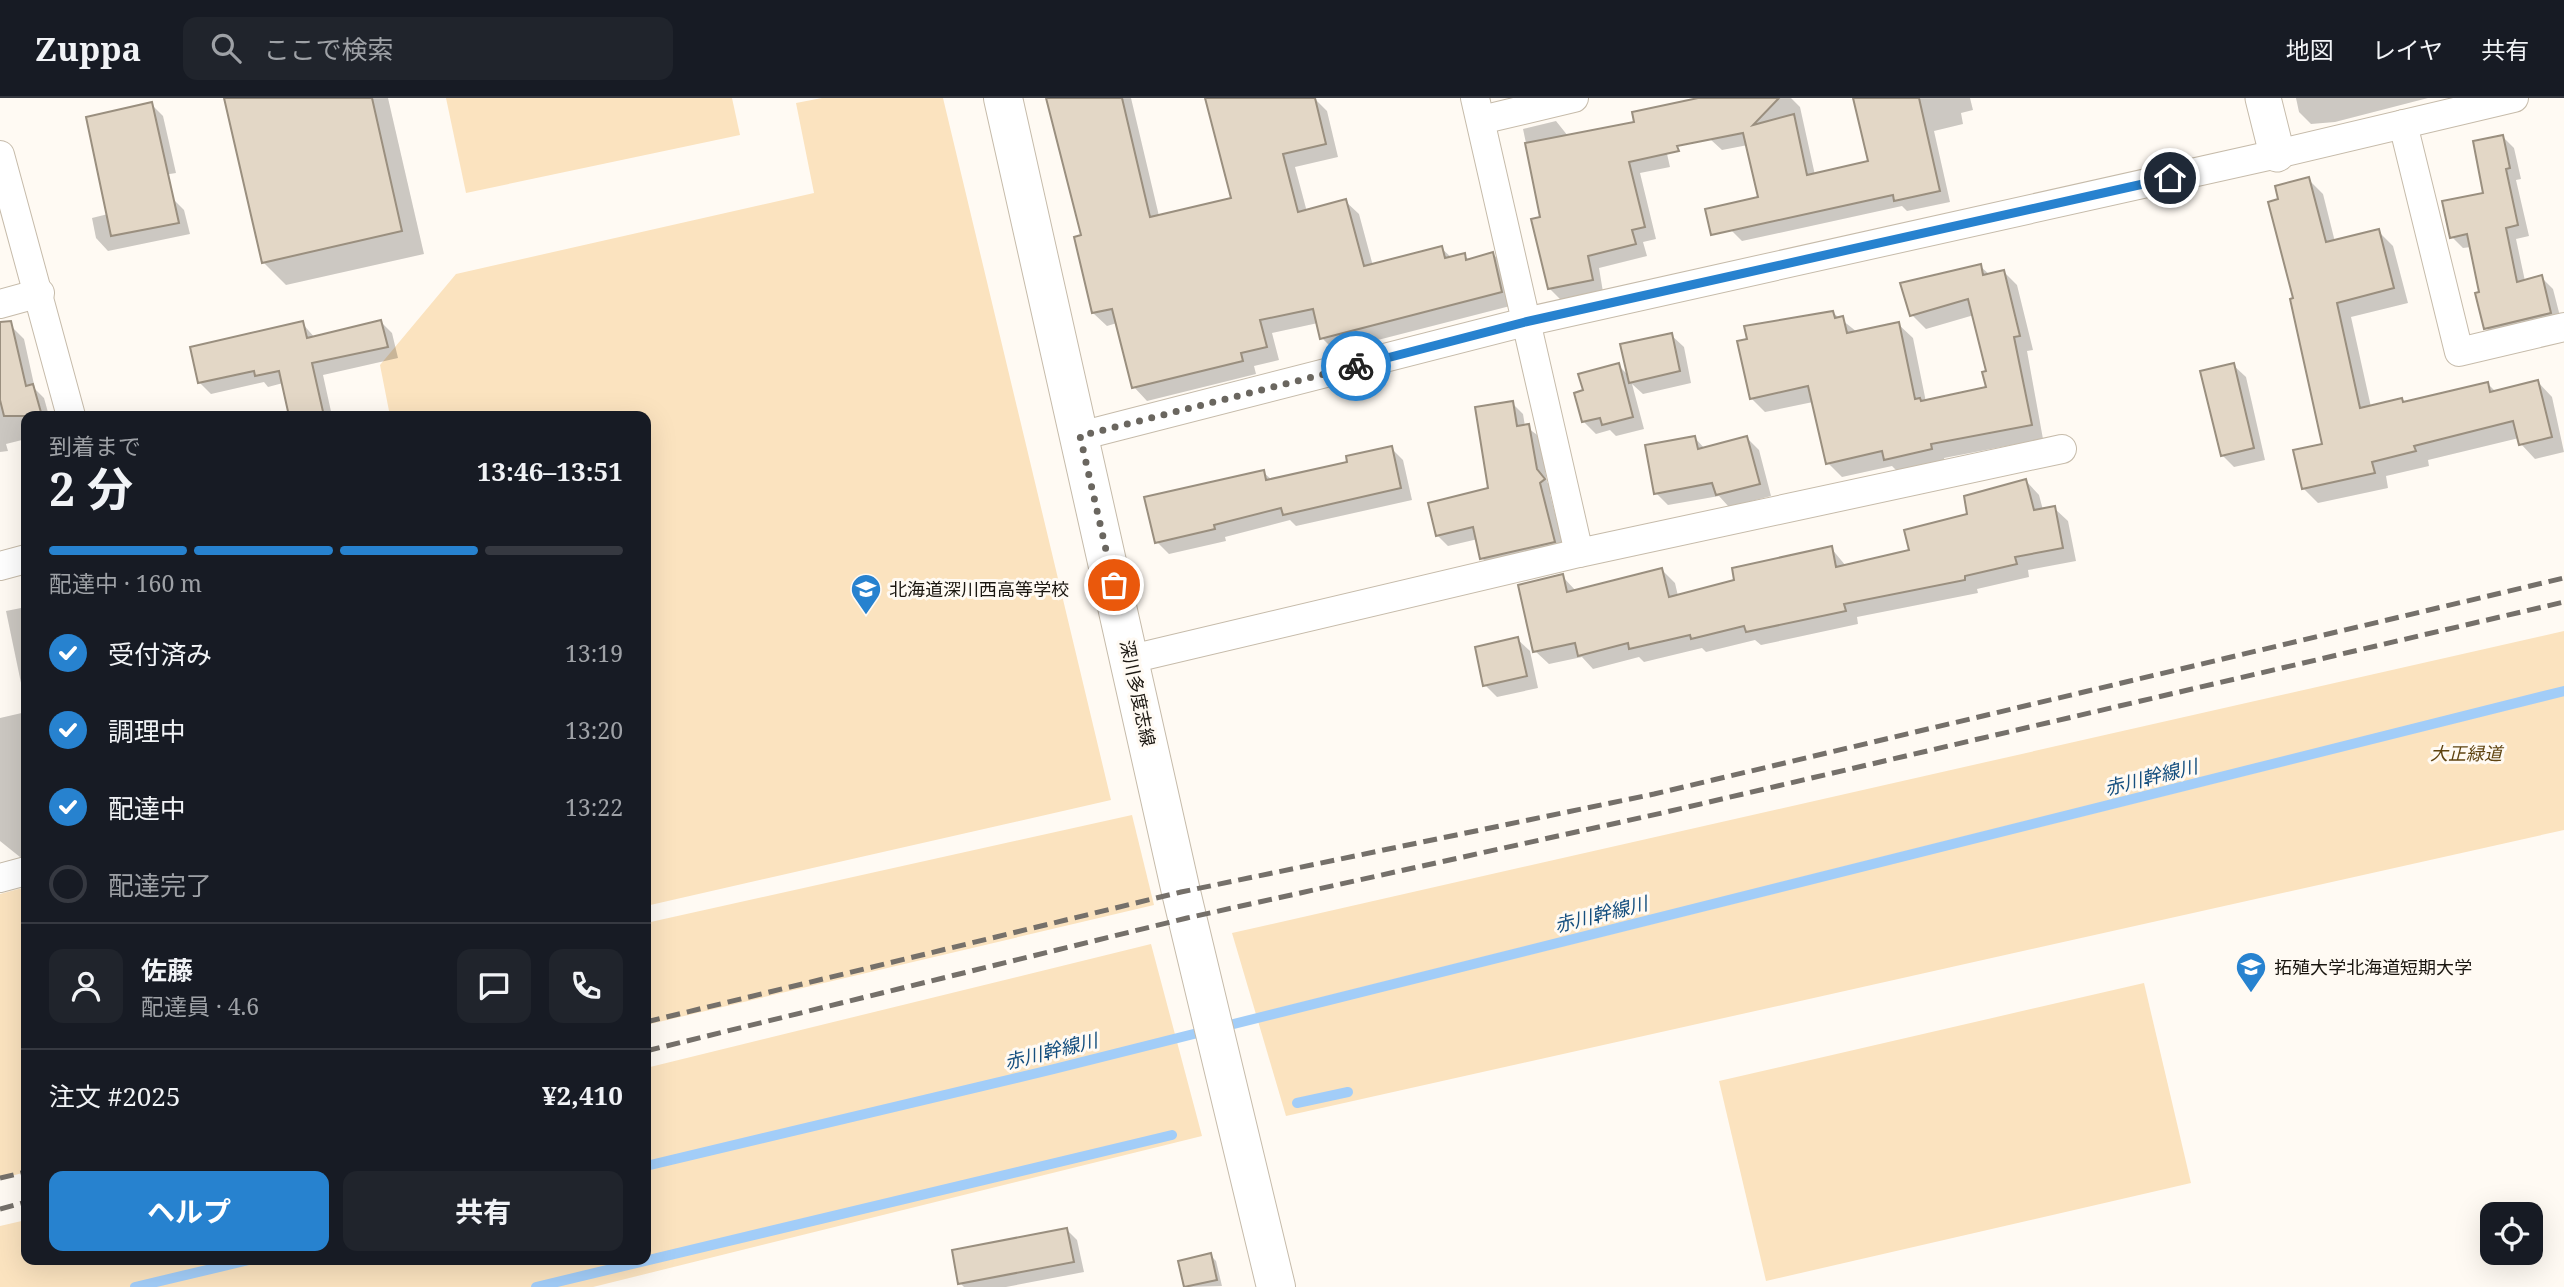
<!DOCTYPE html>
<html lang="ja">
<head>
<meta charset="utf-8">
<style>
  :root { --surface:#171b24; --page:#20242c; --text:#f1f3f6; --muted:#9ea1a6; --line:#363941; --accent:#2782cf }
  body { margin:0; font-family:"Noto Serif","Noto Sans JP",serif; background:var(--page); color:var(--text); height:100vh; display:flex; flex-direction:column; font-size:26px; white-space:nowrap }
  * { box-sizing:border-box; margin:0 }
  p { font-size:23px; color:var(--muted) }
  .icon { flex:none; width:38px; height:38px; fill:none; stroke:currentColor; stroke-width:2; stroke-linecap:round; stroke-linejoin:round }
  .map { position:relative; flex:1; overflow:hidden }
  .panel { position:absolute; left:21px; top:313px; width:630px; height:854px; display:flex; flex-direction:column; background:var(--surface); border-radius:14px; box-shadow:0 7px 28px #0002 }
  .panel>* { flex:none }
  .controls { position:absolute; left:2480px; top:1104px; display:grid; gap:14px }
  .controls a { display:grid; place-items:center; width:63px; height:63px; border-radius:14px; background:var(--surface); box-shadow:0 7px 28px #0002; font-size:35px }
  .pin { position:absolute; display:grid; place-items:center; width:60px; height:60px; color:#fff; margin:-30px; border:4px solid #fff; border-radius:50%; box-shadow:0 2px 7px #0007 }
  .courier { position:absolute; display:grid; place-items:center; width:70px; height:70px; margin:-35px; border:5px solid #2782cf; border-radius:50%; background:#fff; color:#222; box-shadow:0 2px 9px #0007 }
  .summary em { font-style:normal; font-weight:700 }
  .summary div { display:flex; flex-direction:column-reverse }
  .summary { display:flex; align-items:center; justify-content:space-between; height:119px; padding:0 28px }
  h1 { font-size:46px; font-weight:700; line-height:52px }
  .bar { display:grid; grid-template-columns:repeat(4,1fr); gap:10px 7px; align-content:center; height:84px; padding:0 28px }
  .bar i { height:9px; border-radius:5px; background:var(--line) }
  .bar .on { background:var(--accent) }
  .bar p { grid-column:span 4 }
  .line { display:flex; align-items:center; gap:18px; padding:0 28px; border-top:2px solid var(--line) }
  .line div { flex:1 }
  .round { display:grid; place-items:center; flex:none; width:74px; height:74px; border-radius:14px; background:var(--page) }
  ol { padding:0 28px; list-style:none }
  li { display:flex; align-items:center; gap:21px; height:77px }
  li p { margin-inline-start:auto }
  li .icon { padding:7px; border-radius:50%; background:var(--accent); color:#fff; stroke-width:4 }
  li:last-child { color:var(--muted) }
  li i { width:38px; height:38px; border:4px solid var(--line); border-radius:50% }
  .button { display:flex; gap:14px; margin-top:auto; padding:14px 28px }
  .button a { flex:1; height:80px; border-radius:14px; background:var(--accent); color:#fff; font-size:28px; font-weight:700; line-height:80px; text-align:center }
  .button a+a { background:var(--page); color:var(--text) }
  header { display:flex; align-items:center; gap:42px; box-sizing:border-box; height:98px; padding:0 35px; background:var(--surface); border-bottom:2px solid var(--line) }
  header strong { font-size:33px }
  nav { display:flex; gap:38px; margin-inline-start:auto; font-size:24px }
  .search { width:490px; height:63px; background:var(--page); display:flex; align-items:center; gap:18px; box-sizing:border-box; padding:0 24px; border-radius:14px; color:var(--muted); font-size:26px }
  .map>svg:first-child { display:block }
</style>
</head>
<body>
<header>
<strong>Zuppa</strong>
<div class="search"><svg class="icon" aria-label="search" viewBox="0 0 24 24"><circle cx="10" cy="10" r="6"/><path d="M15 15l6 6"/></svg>ここで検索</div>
<nav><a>地図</a><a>レイヤ</a><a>共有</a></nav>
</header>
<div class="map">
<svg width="2564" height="1189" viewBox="0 0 2564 1189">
  <rect width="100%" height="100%" fill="#fffaf3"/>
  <g fill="#fbe3bf">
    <polygon points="446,0 732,0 740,37 466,95"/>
    <polygon points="822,0 943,0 1111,702 646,808 646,318 390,318 380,267 456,176 814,95 796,5"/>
    <polygon points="2564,533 2564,732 1286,1018 1232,835"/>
    <polygon points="1132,717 1154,807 646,927 646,825"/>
    <polygon points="26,789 26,1074 0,1081 0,796"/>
    <polygon points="1151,846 1202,1038 593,1189 0,1189 0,1128 26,1122 26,1162 646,1162 646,970"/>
    <polygon points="2144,885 2191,1085 1766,1183 1719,983"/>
  </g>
  <g fill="#0003">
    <polygon points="226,0 388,0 424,156 286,187 263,164"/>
    <polygon points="1048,0 1131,0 1159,118 1233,101 1207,0 1314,0 1327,13 1338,59 1295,69 1307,114 1345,103 1359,116 1373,168 1441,150 1452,160 1464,157 1470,163 1493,156 1506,169 1514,207 1335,253 1322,240 1318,225 1272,235 1279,262 1254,268 1256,276 1147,303 1134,289 1117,225 1107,228 1093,215 1083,138"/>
    <polygon points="1706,0 1791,0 1800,9 1815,77 1870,64 1863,0 1970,0 1973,12 1961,15 1963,26 1934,33 1950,104 1907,113 1902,108 1742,143 1731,132 1760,100 1748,47 1722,52 1710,41"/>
    <polygon points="2296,0 2428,0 2335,24 2311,26 2299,14"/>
    <polygon points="151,6 163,18 176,75 112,85"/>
    <polygon points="1556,23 1568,38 1662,34 1670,69 1640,75 1656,141 1643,144 1647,158 1599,170 1603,194 1561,202 1549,190 1542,120 1523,31"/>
    <polygon points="2503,39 2514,50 2521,81 2516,82 2529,138 2516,141 2525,183 2541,179 2553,191 2562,226 2497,241 2486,230 2471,149 2463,150 2452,139 2486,96"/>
    <polygon points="2308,81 2323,96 2335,144 2378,133 2393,148 2408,205 2351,219 2371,309 2402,302 2405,305 2487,285 2496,294 2538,284 2552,299 2564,354 2535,361 2521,346 2519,340 2428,362 2429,368 2386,378 2388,390 2318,405 2303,390 2324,347 2295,202 2280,102"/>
    <polygon points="172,100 184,112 190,136 108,153 96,140 92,120"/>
    <polygon points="1980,168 1990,177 2003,173 2017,187 2033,252 2027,253 2043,341 1944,360 1945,364 1899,375 1892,368 1842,379 1828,365 1813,304 1765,314 1751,300 1832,214 1857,234 1898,226 1913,240 1926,304 1988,291 1988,274 1974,217 1926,231 1912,217"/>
    <polygon points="381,224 392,235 398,260 323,277 332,318 290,318 283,285 268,289 264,284 211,296 199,284 302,225 315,240"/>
    <polygon points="12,229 24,241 35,291 44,300 49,318 26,318 26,341 6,346 8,353 0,354 0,233"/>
    <polygon points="1671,237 1684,249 1691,285 1643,296 1632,286 1644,331 1616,338 1610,332 1596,336 1584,324 1585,294 1618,267 1629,278"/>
    <polygon points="2233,267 2246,279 2265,362 2234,369 2222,357"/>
    <polygon points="1512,305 1523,316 1525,328 1540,339 1547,384 1554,393 1550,396 1565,454 1493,471 1482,460 1478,441 1448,448 1437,437 1490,392"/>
    <polygon points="1695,340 1705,351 1747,340 1759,352 1771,398 1729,409 1719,398 1668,407 1656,395"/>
    <polygon points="1391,350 1403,362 1412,402 1296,428 1290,422 1225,439 1226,443 1169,456 1157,444 1263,374 1272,382 1349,365"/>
    <polygon points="2026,383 2039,397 2043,412 2054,410 2068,423 2076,463 2028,472 2029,479 1977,491 1978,495 1857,519 1858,526 1761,547 1755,542 1706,554 1702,550 1644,564 1639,559 1593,571 1582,559 1549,566 1535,553 1562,478 1576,493 1662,472 1675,485 1678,498 1736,483 1831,450 1846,468 1911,453"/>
    <polygon points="26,509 26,609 6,513"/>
    <polygon points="1517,541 1530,553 1538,590 1497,599 1485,587"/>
    <polygon points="26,614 26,762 25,763 0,743 0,620"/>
    <polygon points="1067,1132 1077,1142 1084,1174 1006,1189 964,1189 960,1185"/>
    <polygon points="1210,1157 1216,1163 1222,1188 1186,1189 1180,1165"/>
  </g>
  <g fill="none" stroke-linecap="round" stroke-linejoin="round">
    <g stroke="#a2cdf8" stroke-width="10">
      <polyline points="1297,1005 1348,994"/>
      <polyline points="646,1068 1054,971 2564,593"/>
      <polyline points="135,1189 249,1162"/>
      <polyline points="536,1189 1172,1037"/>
    </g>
  </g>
  <g fill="#e3d7c6" stroke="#9a8f7f" stroke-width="2">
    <polygon points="224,0 372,0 402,133 262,165"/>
    <polygon points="1046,0 1122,0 1150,119 1231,100 1205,0 1315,0 1326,46 1283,56 1298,114 1346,101 1364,168 1442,148 1445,160 1465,155 1466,162 1493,154 1502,194 1320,241 1313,211 1260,222 1267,249 1241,255 1243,263 1132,290 1112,211 1092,215 1074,139 1081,137"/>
    <polygon points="1698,0 1779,0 1753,27 1794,16 1807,77 1868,63 1853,0 1919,0 1940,93 1894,103 1893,97 1711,137 1705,111 1758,99 1743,35 1677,48 1679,53 1629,64 1645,129 1632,132 1636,146 1588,158 1593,182 1548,191 1531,121 1540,119 1525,45 1634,24 1632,14"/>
    <polygon points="152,4 179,125 111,138 86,19"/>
    <polygon points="2503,37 2510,70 2506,71 2518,127 2506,130 2517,184 2542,177 2551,215 2484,231 2475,195 2479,194 2467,136 2450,140 2442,103 2483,95 2473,43"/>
    <polygon points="2309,79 2326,144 2379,131 2394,190 2337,205 2360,310 2402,300 2403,304 2488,284 2490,294 2538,282 2552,339 2519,347 2513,323 2414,348 2416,353 2372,364 2375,375 2302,391 2293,352 2322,346 2290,201 2293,200 2268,104 2278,101 2275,88"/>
    <polygon points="1981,166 1983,177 2004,172 2020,238 2014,239 2032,327 1931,346 1932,351 1884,362 1882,353 1826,366 1808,288 1750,301 1737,243 1747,241 1744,228 1833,213 1835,220 1843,218 1847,235 1899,224 1915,301 1920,300 1921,303 1986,289 1982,274 1986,273 1968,201 1910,218 1900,185"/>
    <polygon points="381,222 388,249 312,265 324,318 289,318 279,273 255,278 254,273 198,285 190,249 303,223 307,240"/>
    <polygon points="11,223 26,288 33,286 42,318 4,318 0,302 0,224"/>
    <polygon points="1672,235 1680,273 1629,285 1620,246"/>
    <polygon points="1619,265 1633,319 1602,327 1600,320 1582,324 1574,295 1583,292 1578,276"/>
    <polygon points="2234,265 2254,350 2221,358 2200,273"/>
    <polygon points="1513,303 1517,328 1529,326 1537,371 1545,381 1540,385 1555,444 1480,461 1473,429 1436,438 1428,405 1488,390 1475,309"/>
    <polygon points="1695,338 1698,351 1747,338 1760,386 1716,397 1712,385 1654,396 1645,347"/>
    <polygon points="1392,348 1401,390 1283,417 1281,410 1214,427 1215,431 1155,445 1144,399 1264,372 1266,382 1347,364 1346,358"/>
    <polygon points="2026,381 2034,412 2055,408 2063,450 2015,459 2017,466 1965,478 1965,482 1844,506 1846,513 1746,534 1744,528 1691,541 1690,537 1629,551 1628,545 1578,558 1575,545 1533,554 1518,487 1563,476 1567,494 1662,470 1669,499 1734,482 1732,470 1832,448 1836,469 1909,452 1904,432 1967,416 1964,398"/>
    <polygon points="1518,539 1527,578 1483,588 1475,549"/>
    <polygon points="1067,1130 1074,1164 958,1186 952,1152"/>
    <polygon points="1211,1155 1217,1182 1184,1189 1178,1163"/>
  </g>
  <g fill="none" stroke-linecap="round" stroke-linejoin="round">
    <g stroke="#c6bbaa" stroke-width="30">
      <g id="minor">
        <polyline points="1475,0 1579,455 2062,351"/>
        <polyline points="1481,22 1574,0"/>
        <polyline points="2403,26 2459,254 2564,229"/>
        <polyline points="0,57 71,318"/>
        <polyline points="0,206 40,195"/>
        <polyline points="1080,338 1525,224 2277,56 2514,0"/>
        <polyline points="0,468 26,461"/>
        <polyline points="1131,561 1579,455"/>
        <polyline points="0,780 26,773"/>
      </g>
    </g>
    <g stroke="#c6bbaa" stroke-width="37">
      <polyline id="tertiary" points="2263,0 2277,56"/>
    </g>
    <g stroke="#c6bbaa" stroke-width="40">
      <polyline id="secondary" points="1003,0 1181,794 1276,1189"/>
    </g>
    <use href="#minor" stroke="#fff" stroke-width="28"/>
    <use href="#tertiary" stroke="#fff" stroke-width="35"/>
    <use href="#secondary" stroke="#fff" stroke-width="38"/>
    <g stroke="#75706a" stroke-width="5" stroke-dasharray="14 7" stroke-linecap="butt">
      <polyline points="646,924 1181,794 1654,696 2564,480"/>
      <polyline points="646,953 1187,820 1662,715 2564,504"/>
      <polyline points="0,1080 26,1074"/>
      <polyline points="0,1111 26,1104"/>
    </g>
  </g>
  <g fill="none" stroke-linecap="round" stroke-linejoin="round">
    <polyline stroke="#6a665f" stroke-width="7" stroke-dasharray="0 12.6" points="1114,487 1080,338 1356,268"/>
    <polyline stroke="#2782cf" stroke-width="9" points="1356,268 1525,224 2170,80"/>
  </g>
  <defs>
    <g id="school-pin" transform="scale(1.575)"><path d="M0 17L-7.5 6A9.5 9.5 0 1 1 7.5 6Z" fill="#2782cf" stroke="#fffaf3"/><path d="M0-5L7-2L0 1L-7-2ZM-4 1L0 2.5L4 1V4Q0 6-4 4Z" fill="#fff"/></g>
    <g id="university-pin" transform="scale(1.575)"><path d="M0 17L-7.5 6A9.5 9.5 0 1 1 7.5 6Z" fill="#2782cf" stroke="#fffaf3"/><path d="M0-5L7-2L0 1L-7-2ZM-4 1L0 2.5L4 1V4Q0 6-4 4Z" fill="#fff"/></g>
  </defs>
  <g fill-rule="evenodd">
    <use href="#school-pin" x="866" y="491"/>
    <use href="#university-pin" x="2251" y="869"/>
  </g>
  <g text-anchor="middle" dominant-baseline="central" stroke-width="6" stroke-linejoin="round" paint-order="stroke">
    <g font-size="18" fill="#1a1610" stroke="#fffaf3" text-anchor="start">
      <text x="889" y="491">北海道深川西高等学校</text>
      <text x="2274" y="869">拓殖大学北海道短期大学</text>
    </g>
    <g font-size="18" fill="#1a1610" stroke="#fffaf3">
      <text transform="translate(1138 595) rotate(78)">深川多度志線</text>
    </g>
    <g font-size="18" font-style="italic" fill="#5f4411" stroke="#fffaf3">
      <text x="2466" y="655">大正緑道</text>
    </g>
    <g font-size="19" font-style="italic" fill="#154f7f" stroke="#fffaf3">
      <text transform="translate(2151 679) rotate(-14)">赤川幹線川</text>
      <text transform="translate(1601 816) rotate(-14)">赤川幹線川</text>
      <text transform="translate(1051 953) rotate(-14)">赤川幹線川</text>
    </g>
  </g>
</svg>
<div class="controls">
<a><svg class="icon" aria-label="locate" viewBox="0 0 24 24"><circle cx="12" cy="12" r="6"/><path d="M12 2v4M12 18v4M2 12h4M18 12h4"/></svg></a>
</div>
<div class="pin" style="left:1114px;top:487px;background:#ea580c"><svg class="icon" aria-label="bag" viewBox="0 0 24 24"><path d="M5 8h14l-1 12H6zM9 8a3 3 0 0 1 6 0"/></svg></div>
<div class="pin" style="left:2170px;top:80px;background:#1f2937"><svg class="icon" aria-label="home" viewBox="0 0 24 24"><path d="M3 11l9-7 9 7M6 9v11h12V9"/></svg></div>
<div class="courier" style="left:1356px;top:268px"><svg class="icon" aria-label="bike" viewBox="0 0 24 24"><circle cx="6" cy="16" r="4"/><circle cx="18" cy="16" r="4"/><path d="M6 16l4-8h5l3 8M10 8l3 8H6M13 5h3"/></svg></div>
<section class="panel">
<div class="summary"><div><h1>2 分</h1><p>到着まで</p></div><em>13:46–13:51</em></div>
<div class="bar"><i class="on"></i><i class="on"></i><i class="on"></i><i></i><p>配達中 · 160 m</p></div>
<ol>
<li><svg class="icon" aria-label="check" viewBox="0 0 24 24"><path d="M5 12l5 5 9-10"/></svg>受付済み<p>13:19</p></li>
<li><svg class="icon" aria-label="check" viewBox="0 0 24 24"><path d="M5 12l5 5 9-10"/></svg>調理中<p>13:20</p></li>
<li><svg class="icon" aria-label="check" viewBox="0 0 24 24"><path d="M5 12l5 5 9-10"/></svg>配達中<p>13:22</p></li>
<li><i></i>配達完了</li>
</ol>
<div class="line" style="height:126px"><a class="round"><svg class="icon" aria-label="person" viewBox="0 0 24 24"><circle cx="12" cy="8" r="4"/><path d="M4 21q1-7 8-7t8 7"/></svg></a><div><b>佐藤</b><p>配達員 · 4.6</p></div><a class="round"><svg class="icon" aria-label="chat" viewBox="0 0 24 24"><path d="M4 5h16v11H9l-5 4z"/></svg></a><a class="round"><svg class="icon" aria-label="phone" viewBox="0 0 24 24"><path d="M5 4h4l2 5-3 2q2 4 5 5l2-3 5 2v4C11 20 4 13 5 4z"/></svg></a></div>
<div class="line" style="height:91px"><div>注文 #2025</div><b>¥2,410</b></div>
<div class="button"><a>ヘルプ</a><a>共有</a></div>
</section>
</div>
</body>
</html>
